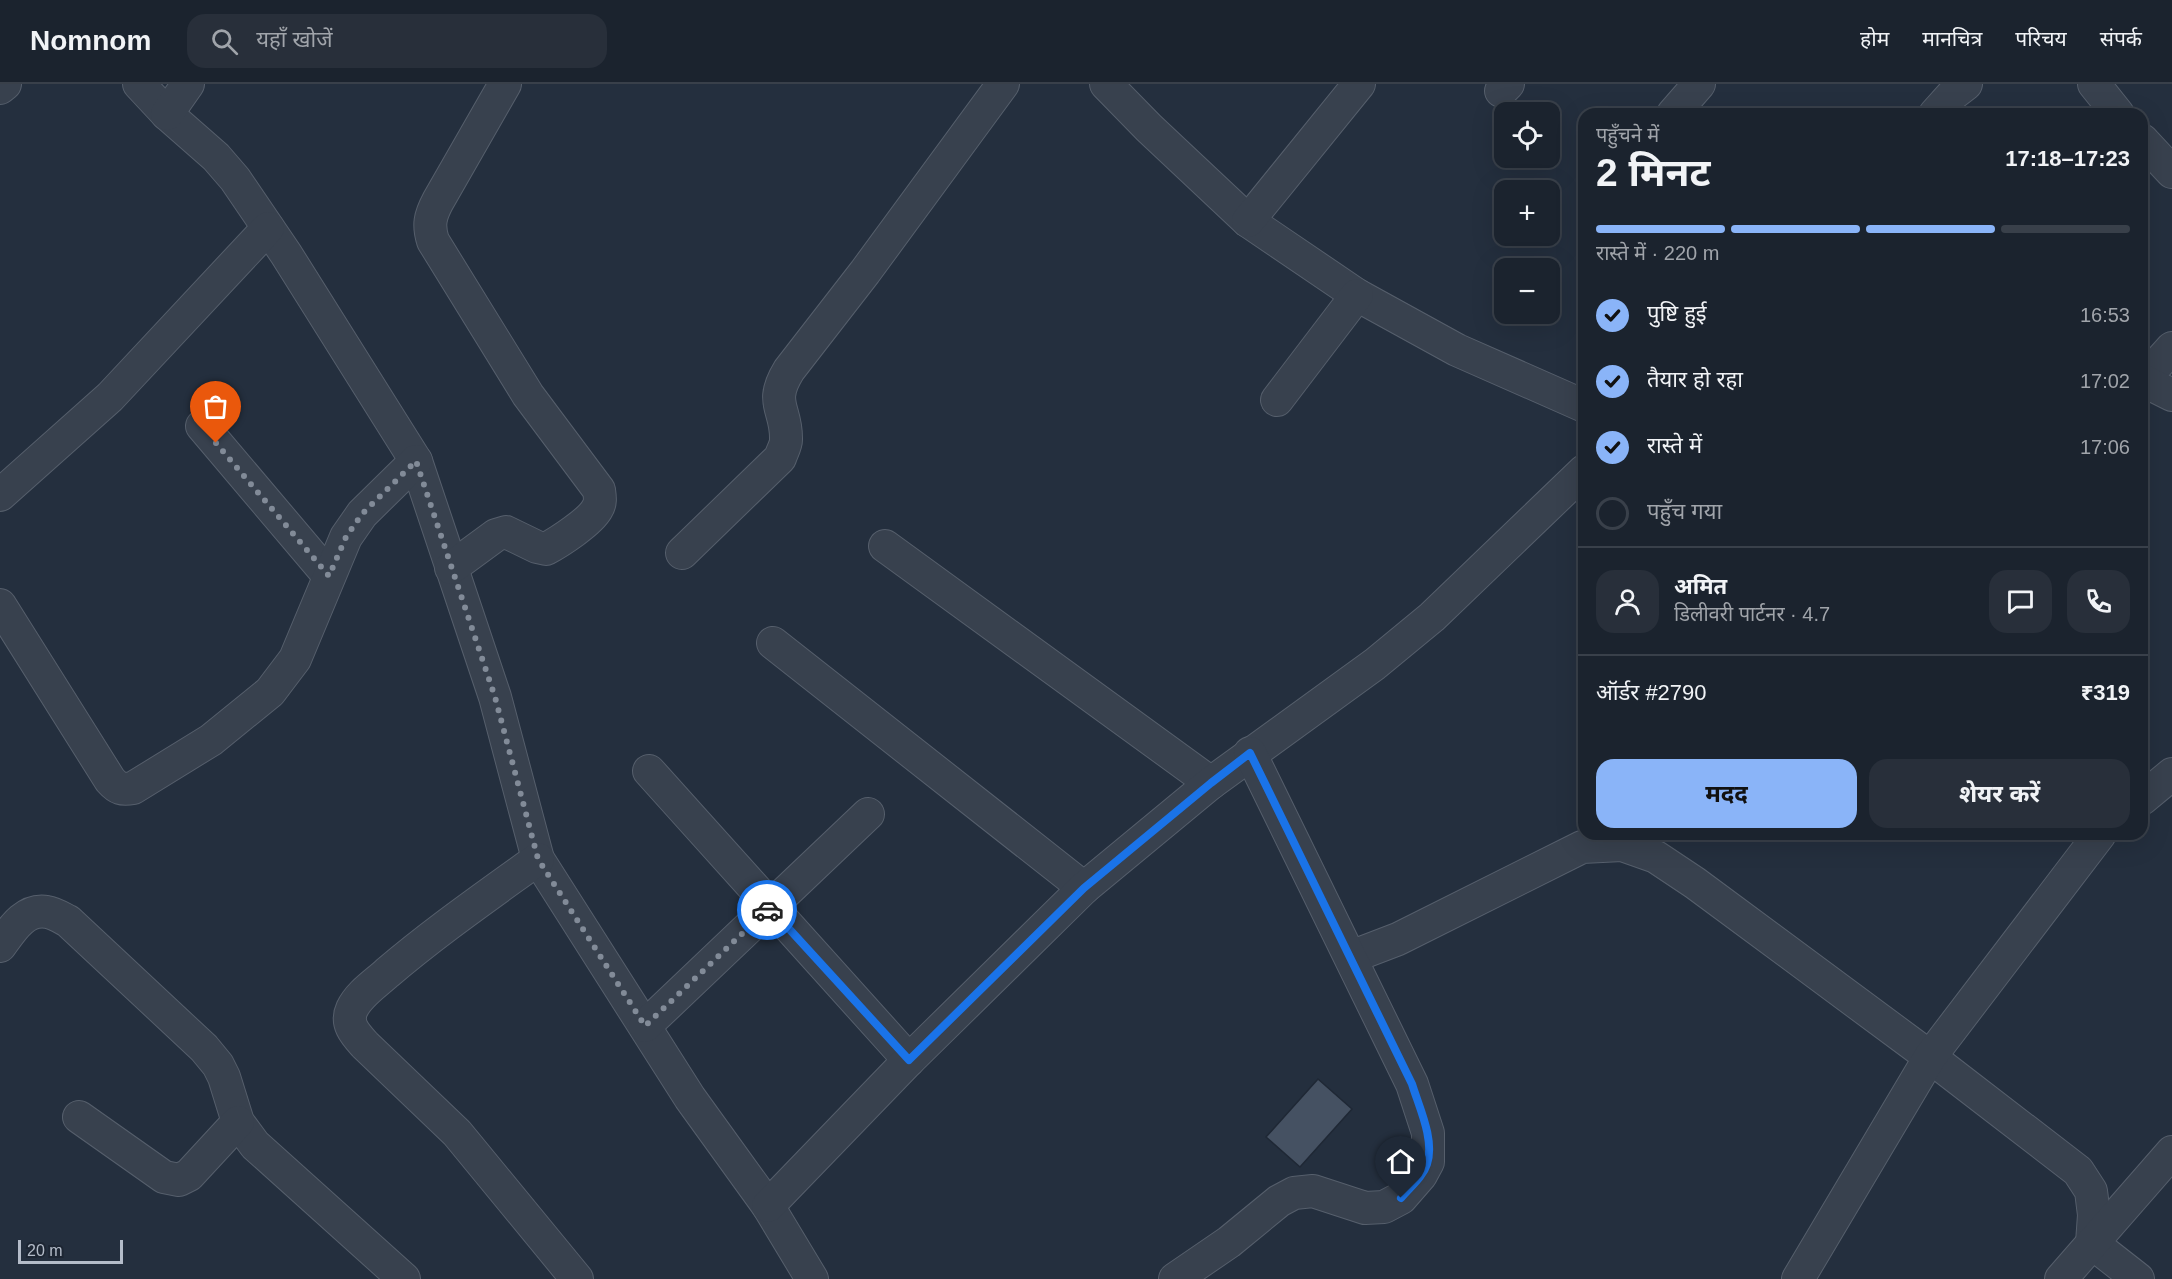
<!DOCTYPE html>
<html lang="hi">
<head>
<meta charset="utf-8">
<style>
  :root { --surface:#1b232e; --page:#282f3a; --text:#f1f3f6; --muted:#a0a4aa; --line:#39404a; --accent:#8ab4f8 }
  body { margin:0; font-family:Helvetica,"Noto Sans Devanagari",sans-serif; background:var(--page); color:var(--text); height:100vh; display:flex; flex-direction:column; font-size:22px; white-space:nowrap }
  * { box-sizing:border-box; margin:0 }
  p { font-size:20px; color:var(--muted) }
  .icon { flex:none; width:33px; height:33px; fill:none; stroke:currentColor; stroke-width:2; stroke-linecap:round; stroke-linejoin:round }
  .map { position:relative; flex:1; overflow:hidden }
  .drawer { position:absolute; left:1578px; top:24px; width:570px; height:732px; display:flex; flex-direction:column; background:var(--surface); border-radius:18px; box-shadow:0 6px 24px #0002,0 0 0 2px var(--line) }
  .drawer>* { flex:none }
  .buttons { position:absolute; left:1494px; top:18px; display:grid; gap:12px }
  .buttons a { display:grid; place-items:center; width:66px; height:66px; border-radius:12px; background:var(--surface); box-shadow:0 6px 24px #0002,0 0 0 2px var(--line); font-size:30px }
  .scale { position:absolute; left:18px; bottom:15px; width:105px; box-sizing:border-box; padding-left:6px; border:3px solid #b4bcc9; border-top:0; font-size:16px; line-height:21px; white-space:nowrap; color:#b4bcc9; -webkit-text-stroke:4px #1d2633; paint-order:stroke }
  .pin { position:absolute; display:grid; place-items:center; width:51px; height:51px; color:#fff; margin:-62px -26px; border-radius:50% 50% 50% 0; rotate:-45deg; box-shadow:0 0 6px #0007 }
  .pin .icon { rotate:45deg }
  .courier { position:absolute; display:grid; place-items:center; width:60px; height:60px; margin:-30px; border:4px solid #1a73e8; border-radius:50%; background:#fff; color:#222; box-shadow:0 2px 8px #0007 }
  .overview em { font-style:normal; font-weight:700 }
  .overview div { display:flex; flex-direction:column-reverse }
  .overview { display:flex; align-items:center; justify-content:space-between; height:102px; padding:0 18px }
  h1 { font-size:39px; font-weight:700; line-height:45px }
  .bar { display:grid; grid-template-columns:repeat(4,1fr); gap:9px 6px; align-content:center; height:72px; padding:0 18px }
  .bar i { height:8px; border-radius:4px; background:var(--line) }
  .bar .selected { background:var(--accent) }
  .bar p { grid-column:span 4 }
  .line { display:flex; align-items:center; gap:15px; padding:0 18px; border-top:2px solid var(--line) }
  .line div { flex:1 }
  .round { display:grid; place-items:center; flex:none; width:63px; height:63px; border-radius:18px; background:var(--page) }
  ol { padding:0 18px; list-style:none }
  li { display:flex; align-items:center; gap:18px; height:66px }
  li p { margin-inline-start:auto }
  li .icon { padding:6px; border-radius:50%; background:var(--accent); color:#111; stroke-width:4 }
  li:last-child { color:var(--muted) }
  li i { width:33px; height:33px; border:3px solid var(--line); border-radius:50% }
  .primary-button { display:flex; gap:12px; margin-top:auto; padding:12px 18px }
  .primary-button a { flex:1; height:69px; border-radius:18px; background:var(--accent); color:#111; font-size:24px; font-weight:700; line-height:69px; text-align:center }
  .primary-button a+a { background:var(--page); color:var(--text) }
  header { display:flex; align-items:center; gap:36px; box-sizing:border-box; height:84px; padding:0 30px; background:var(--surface); border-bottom:2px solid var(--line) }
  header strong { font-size:28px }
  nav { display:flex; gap:33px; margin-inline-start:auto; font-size:21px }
  .search { width:420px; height:54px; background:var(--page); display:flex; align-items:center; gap:15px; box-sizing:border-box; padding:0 21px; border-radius:18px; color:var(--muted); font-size:22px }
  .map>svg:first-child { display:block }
</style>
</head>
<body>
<header>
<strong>Nomnom</strong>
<div class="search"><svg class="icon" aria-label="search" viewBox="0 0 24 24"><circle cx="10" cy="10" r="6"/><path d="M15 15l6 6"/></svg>यहाँ खोजें</div>
<nav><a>होम</a><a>मानचित्र</a><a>परिचय</a><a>संपर्क</a></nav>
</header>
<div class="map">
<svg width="2172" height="1195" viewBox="0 0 2172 1195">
  <rect width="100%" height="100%" fill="#242f3e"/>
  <polygon fill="#455162" stroke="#1f2835" stroke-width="1.5" points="1318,995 1352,1025 1300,1083 1266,1053"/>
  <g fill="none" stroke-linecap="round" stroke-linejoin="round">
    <g stroke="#565f6c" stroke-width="34">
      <g id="street">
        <polyline points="139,0 167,30 216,73 235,95 286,170 416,377 495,613 538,775 690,1014 768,1122 812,1195"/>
        <polyline points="1106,0 1149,44 1248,137 1357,211 1457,266 1584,322"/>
        <polyline points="2094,0 2118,30"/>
        <polyline points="0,4 5,0"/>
        <polyline points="1501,7 1508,0"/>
        <polyline points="167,30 188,0"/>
        <polyline points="1673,30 1699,0"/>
        <polyline points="1935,30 1953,10 1966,0"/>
        <polyline points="2142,56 2172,88"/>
        <polyline points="1248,137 1359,0"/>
        <polyline points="2144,295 2172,264"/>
        <polyline points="2142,296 2172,311"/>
        <polyline points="1277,316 1357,211"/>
        <polyline points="202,342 329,492"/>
        <polyline points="0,411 110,313 268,144"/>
        <polyline points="885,462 1211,699"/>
        <path d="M682,469L780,374C782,368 786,361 786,356C787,324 768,320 789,286L865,188L1003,0"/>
        <path d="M451,484L496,451L506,448L537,463L546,465C559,458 590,438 597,425C601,419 600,413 599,406L528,311L433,157C428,141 430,132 438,117L505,0"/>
        <path d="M0,521L110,696C118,705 122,706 133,704L211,656L270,608L295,575L346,453L362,430L416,377"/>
        <polyline points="773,559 1084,804"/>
        <polyline points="649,687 909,976"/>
        <polyline points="2142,715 2172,690"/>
        <path d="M538,775C487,812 435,848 387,889C375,900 359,910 352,925C345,940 356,951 365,961L457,1049L577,1195"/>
        <path d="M0,862C11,847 24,824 47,828C54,829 62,834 68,837L204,964L218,981L224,993L238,1038L255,1061L404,1195"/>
        <polyline points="1351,873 1398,855 1582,763 1622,761 1656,773 1695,799 1930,973 2078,1087 2091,1107 2094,1131 2092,1159 2138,1195"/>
        <polyline points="645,942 868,730"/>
        <polyline points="79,1033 164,1093 179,1096 189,1091 238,1038"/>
        <polyline points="768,1122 909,976 1084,804 1211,699 1375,580 1432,533 1584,387"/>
        <polyline points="1175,1195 1229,1158 1279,1117 1294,1109 1313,1107 1365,1124 1384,1123 1401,1114 1421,1091 1428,1078 1428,1049 1412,1000 1250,669"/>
        <polyline points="1798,1195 1930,973 2100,750"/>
        <polyline points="2061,1195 2172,1068"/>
      </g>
    </g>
    <use href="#street" stroke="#38414e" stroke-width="32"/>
  </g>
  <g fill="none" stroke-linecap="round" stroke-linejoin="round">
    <polyline stroke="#828b98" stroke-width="6" stroke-dasharray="0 10.8" points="216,359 329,492 346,453 362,430 416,377 495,613 538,775 645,942 767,826"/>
    <path stroke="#1a73e8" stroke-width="8" d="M767,826L770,824L909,976L1084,804L1211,699L1250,669L1412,1000C1419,1023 1435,1056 1427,1080C1423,1093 1410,1103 1401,1114"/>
  </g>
</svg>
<div class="buttons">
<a><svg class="icon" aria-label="locate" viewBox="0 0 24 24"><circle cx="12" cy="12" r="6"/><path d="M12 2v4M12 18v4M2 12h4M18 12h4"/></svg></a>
<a>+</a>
<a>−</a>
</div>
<div class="scale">20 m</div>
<div class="pin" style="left:216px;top:359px;background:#ea580c"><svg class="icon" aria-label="bag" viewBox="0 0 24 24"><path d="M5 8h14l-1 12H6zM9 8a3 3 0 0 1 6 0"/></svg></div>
<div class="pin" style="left:1401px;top:1114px;background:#1f2937"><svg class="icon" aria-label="home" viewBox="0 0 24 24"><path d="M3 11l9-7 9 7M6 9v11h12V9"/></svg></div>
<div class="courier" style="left:767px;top:826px"><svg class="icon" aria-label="car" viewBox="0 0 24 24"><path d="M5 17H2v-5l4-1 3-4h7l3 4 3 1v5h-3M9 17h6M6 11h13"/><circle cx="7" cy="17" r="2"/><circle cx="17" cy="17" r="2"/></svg></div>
<section class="drawer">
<div class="overview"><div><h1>2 मिनट</h1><p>पहुँचने में</p></div><em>17:18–17:23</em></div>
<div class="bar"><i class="selected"></i><i class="selected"></i><i class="selected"></i><i></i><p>रास्ते में · 220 m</p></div>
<ol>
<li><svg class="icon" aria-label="check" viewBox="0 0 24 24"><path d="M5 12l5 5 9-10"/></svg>पुष्टि हुई<p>16:53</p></li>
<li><svg class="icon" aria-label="check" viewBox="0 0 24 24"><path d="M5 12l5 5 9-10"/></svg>तैयार हो रहा<p>17:02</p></li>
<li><svg class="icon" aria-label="check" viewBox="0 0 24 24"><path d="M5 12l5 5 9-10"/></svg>रास्ते में<p>17:06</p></li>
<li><i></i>पहुँच गया</li>
</ol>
<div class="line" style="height:108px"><a class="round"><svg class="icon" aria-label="person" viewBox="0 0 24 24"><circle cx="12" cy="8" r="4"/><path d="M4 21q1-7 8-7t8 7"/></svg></a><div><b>अमित</b><p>डिलीवरी पार्टनर · 4.7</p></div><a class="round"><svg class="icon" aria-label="chat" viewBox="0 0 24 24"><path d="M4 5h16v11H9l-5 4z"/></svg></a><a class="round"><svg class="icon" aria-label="phone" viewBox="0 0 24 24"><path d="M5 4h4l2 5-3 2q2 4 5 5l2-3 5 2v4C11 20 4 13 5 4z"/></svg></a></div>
<div class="line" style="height:78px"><div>ऑर्डर #2790</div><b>₹319</b></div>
<div class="primary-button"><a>मदद</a><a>शेयर करें</a></div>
</section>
</div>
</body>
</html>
